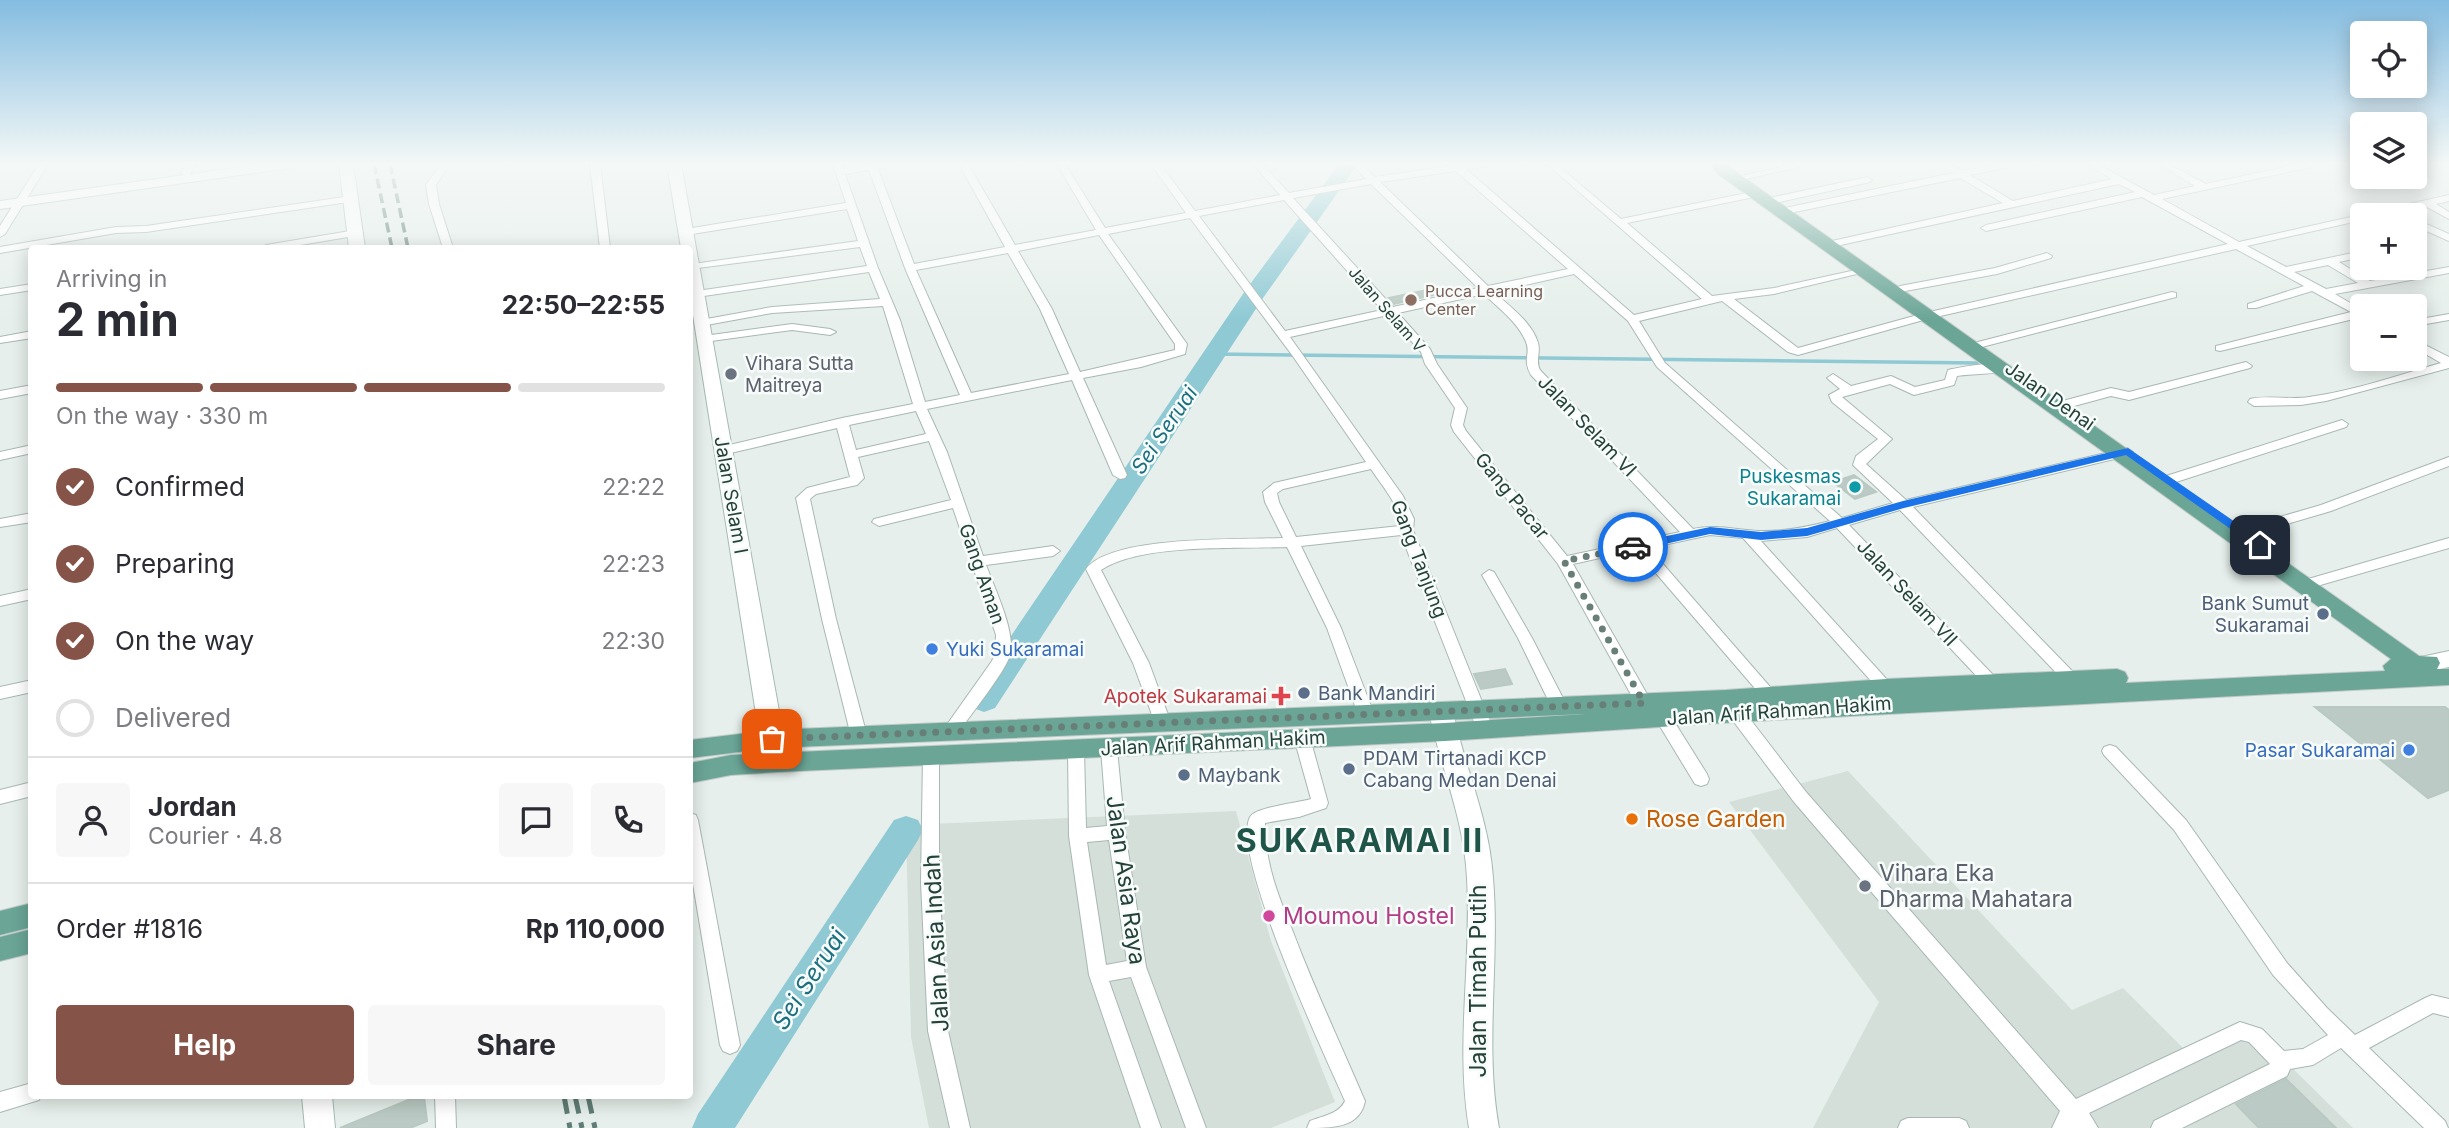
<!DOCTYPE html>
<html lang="en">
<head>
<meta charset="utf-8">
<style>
  :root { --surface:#fff; --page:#f7f7f7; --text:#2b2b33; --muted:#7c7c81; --line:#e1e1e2; --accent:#855347 }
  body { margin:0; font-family:Inter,sans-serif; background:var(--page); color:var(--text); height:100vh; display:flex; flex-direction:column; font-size:26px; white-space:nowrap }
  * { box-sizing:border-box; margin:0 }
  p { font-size:23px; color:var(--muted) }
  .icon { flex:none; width:38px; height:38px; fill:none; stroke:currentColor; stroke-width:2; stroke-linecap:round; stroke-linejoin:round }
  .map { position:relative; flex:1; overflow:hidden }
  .sheet { position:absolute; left:28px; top:245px; width:665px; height:854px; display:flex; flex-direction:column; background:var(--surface); border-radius:7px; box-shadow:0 4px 18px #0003 }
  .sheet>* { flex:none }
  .buttons { position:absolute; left:2350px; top:21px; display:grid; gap:14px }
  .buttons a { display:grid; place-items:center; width:77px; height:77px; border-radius:7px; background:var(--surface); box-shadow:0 4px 18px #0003; font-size:35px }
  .pin { position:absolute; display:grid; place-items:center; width:60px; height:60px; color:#fff; margin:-30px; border-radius:14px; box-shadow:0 4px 10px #0006 }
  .courier { position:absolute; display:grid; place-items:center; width:70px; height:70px; margin:-35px; border:5px solid #1a73e8; border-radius:50%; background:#fff; color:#222; box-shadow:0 2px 9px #0007 }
  .headline em { font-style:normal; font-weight:700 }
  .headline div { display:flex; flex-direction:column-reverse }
  .headline { display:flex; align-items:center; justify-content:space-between; height:119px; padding:0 28px }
  h1 { font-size:46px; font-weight:700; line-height:52px }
  .bar { display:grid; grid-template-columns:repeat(4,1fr); gap:10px 7px; align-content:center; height:84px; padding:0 28px }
  .bar i { height:9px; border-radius:5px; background:var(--line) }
  .bar .current { background:var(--accent) }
  .bar p { grid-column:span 4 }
  .line { display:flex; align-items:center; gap:18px; padding:0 28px; border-top:2px solid var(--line) }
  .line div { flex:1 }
  .round { display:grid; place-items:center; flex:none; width:74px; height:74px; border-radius:7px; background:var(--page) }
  ol { padding:0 28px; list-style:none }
  li { display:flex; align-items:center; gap:21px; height:77px }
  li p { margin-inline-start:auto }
  li .icon { padding:7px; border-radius:50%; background:var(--accent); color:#fff; stroke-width:4 }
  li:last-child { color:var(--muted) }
  li i { width:38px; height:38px; border:4px solid var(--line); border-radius:50% }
  .action { display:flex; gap:14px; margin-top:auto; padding:14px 28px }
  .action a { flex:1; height:80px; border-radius:7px; background:var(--accent); color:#fff; font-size:28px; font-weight:700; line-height:80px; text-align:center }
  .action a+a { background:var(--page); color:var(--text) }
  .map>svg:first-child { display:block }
</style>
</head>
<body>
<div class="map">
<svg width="2449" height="1128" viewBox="0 0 2449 1128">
  <rect width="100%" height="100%" fill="#e6efeb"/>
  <g fill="#d4dfda">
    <polygon points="1848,771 2072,1010 2123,988 2196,1061 2254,1030 2353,1128 1813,1128 1879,1002 1729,802"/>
    <polygon points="1236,811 1271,941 1335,1102 1271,1128 929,1128 911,1037 906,825"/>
  </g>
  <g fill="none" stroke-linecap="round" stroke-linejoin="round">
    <polyline stroke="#8ec9d4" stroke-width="3.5" points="1214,354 1977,363"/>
    <g fill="#8ec9d4" fill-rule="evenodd">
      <polygon points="1339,164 1358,164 1263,298 995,708 984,712 973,708 968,700 973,692 1245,291"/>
      <polygon points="906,816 918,820 923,830 918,840 735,1128 692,1128 698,1114 894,820"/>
    </g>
  </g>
  <g fill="#bbcac4" stroke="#b8c9c2" stroke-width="2">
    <polygon points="1427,290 1433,295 1394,304 1389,298"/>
    <polygon points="1854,475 1876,492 1855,499 1833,482"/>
    <polygon points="1505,669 1512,684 1481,689 1474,674"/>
    <polygon points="2315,707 2445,707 2449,710 2449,790 2428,798"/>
    <polygon points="2286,1079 2336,1128 2259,1128 2236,1104"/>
    <polygon points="418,1096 424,1096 427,1121 410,1128 340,1128"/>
  </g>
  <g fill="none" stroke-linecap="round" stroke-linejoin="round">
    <g stroke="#a8b8b2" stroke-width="2">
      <g id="street">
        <polygon points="39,164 48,164 5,234 0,237 0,226"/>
        <polygon points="187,164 196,164 189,175 186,176 181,173"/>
        <polygon points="441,164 450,164 436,185 439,204 453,248 443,248 429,204 426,185"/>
        <polygon points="590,164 600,164 610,248 600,248"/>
        <path d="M833,164H841L843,169L876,164H895L894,166L878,169L914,264L1005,247L959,164H968L1015,245L1096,230L1057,164H1065L1105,228L1186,213L1151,164H1160L1195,211L1280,195L1253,164H1262L1289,193L1366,179L1352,164H1361L1375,177L1451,166L1450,164H1488L1487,166L1466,169L1634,315L1702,299L1547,164H1556L1621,219L1756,191L1761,194L1759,196L1627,223L1712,296L1774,288L1865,268V272L1774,294L1734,299L1798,348L1925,313L2228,244L2142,197L1986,231L1981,228L1986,225L2135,192L2119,184L1836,246L1831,243L1832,241L2003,203L1960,178L1780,215L1775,212L1780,209L1953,173L1940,164H1950L1963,171L1999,164H2015L2014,166L1970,175L2013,201L2112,179L2087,164H2097L2154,195L2195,186L2158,164H2168L2206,184L2300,164H2315L2311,167L2162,199L2239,242L2449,195V201L2436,204L2449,212V219L2425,206L2382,215H2362V220L2247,246L2286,267L2362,251V257L2339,262L2370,281L2449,267V273L2335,294L2362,310V317L2220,351L2216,350V346L2351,312L2312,291L2256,308H2248V304L2304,286L2236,249L1927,319L1798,355L1788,352L1722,301L1639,321L1665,363L1842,518L1893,503L1853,465L1856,456L1878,439L1832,402L1829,395L1840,389L1827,378L1833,374L1851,386L1891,376L1915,387L1945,380L1948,370L1952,369C1969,366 1992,360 2007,370C2001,374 1969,374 1957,376L1954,385L1914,395L1890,384L1842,397L1892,439L1866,464L1906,500L2127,448L2133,452L2127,456L1913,507L2076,675L2079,679L2076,683H2066L1900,510L1849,525L1996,678L1999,682L1996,686H1986L1837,528L1807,537L1761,541L1891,684L1894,688L1891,692H1881L1743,538L1710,535L1649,548L1778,696L1775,700H1765L1636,550L1573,564L1652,703L1650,707H1638L1558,564L1454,432L1451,425L1455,408L1425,364L1421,352L1388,315L1290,337L1403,496L1414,519L1413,530L1493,729L1491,733L1485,735L1479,733L1477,729L1401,535L1301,546L1341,628L1374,714L1372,718L1366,720L1360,718L1358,714L1327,628L1287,547C1238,549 1141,543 1101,570L1149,663L1171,723L1169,727L1163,729L1157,727L1155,723L1133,663L1086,569C1112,535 1240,540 1283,538L1265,502L1263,492L1274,483L1366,462L1292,355L1190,218L1108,234L1187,344L1185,354L1141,367L1083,378L1127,475L1125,478L1120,479L1113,475L1072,380L927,409L947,452L983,556L1053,546L1060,551L1053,556L986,565C994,587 1016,632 1010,655C1005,673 967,719 955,737L949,739L943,737L941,733L992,661L995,654L996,635L953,508L879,526L872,522L874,519L951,500L929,441L858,457L864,478L857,485L816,494L810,499L836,619L867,736L865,740L859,742L853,740L851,736L822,619L796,498L807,488L850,477L837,428L722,455L716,451L717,448L842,418L913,404L883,306L772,313L701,326L695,323L701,320L772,307L880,299L869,272L697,297L692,294L697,291L867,266L860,247L690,269V265L693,264L858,241L847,209L686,235L681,232L686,229L846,203ZM869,170L905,268L960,395L925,402L900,320L878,268L845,174ZM1456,171L1568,269L1488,286L1380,182ZM1371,184L1478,288L1393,307L1293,198ZM1284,200L1382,310L1285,331L1199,216ZM1099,235L1175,344V350L1080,372L1052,309L1018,251ZM1008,253L1040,309L1069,374L971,393L916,270ZM2328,265L2358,283L2326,289L2294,272ZM1574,274L1628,321L1657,367L1830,521C1807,527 1782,532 1759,531C1736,530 1716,524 1693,529L1540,370C1535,361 1541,352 1538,343C1532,322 1509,306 1494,292ZM1484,294C1498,308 1518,322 1526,342C1531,354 1522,359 1531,375L1680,532L1567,556L1466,431L1463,425L1467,408L1437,364L1430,349L1398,313ZM916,411L926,434L856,450L849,425ZM1371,469C1381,485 1401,506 1400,526L1296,537L1279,502L1277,493L1283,489Z"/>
        <polygon points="1795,164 1812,164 1741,180 1736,177"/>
        <polygon points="1867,177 1872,180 1870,182 1774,203 1769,200 1774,197"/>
        <polygon points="351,196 355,197 355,201 146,232 116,233 0,253 0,247 116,227 146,226"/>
        <polygon points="2415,219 2449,234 2449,241 2415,226"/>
        <polygon points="356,230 361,233 360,235 282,248 261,248 266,245"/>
        <polygon points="2047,253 2052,256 2051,258 1997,274 1900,292 1895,289 1900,286 1995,268"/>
        <polygon points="32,284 32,290 0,295 0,289"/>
        <polygon points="2172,292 2176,293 2176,297 1978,348 1972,345 1974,343"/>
        <polygon points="2449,314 2449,320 2415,326 2415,320"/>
        <polygon points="792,324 830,329 836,332 830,335 792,330 704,342 698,339 704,336"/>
        <polygon points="32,331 32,338 0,343 0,337"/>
        <path d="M2415,340L2449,357V368L2326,401L2301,405L2254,406L2248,402L2250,399C2269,395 2290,400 2309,397C2354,391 2398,375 2441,363L2415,348Z"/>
        <polygon points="2246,362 2252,366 2250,368 2129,400 2111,396 2063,409 2057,405 2059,402 2111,388 2129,392"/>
        <polygon points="32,385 32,393 0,399 0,391"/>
        <polygon points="2342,420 2348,424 2346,427 2173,483 2163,483 2161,480 2163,477"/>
        <polygon points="32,445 32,453 0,460 0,452"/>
        <polygon points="2449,457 2449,466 2331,511 2233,540 2226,535 2228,532 2321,505"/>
        <polygon points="32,513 32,522 0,527 0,519"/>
        <polygon points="2449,538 2449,548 2303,590 2296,585 2298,582"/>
        <polygon points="1489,570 1494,572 1532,638 1567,706 1565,710 1553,710 1551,706 1518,638 1482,575"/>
        <polygon points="32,589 32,599 0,606 0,596"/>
        <polygon points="32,680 32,692 0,699 0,687"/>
        <polygon points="1731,700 1737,702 1806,792 2076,1099 2240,1022 2262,1029 2284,1051 2303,1049 2328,1035 2273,975 2174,830 2104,755 2102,751 2104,747 2110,745 2116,747 2186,820 2287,963 2327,1008 2355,1035 2425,998 2432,995 2449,999 2449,1017 2433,1013 2369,1048 2445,1121 2448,1128 2424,1128 2341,1048 2313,1065 2290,1069 2287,1076 2182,1128 2151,1128 2154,1121 2270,1064 2249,1042 2241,1040 2089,1113 2098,1128 2052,1128 2060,1111 1794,802 1725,710 1723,706 1725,702"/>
        <polygon points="1664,713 1670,715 1707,774 1709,779 1707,784 1701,786 1695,784 1658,723 1656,719 1658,715"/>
        <path d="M1302,732L1308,734L1310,738L1328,803L1326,808L1299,817L1265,823C1264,861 1279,898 1293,932C1315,990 1341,1045 1365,1101C1360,1128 1332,1128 1307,1128L1310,1121C1322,1116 1339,1114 1345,1101C1326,1058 1230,854 1250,817C1255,807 1298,803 1311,799L1294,738L1296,734Z"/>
        <path d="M1109,743L1115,745L1117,749L1125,832L1146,967L1206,1128H1186L1131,977L1109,981L1161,1128H1141L1089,975L1069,836L1068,751L1070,747L1076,745L1082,747L1084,751L1086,828L1107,826L1101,749L1103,745ZM1109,840L1127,961L1106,965L1087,842Z"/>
        <polygon points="931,750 937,752 939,756 939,882 948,1031 970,1128 950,1128 928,1031 921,882 923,756 925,752"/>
        <polygon points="32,782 32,796 0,804 0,790"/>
        <polygon points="690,813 696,815 698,820 740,1045 737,1051 730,1054 723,1051 720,1045 690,866"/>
        <polygon points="32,1083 32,1096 41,1096 39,1100 0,1112 0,1092"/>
        <polygon points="435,1096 455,1096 456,1128 436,1128"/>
        <polygon points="1908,1118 1959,1118 1966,1121 1969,1128 1898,1128 1901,1121"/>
      </g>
    </g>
    <g stroke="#a4bbb3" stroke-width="2">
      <g id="secondary">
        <polygon points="263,164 297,164 290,168 0,209 0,201"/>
        <polygon points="339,164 353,164 365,248 349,248"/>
        <polygon points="667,164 681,164 784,739 780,746 772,748 764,746 760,739 690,296 690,248 681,248"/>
        <polygon points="2449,651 2449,667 2429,671 2421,669 2418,663 2421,657"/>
        <path d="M1441,703L1449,706L1453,712C1465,769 1489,818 1493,878C1500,961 1484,1045 1499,1128H1469C1455,1044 1472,962 1467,878C1464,818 1441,769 1429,712L1433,706Z"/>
        <polygon points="302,1096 332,1096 335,1128 305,1128"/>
      </g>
    </g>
    <g stroke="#c2cac8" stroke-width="2">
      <g id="primary">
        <polygon points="1711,164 1725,164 2419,656 2437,657 2440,663 2437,669 2449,669 2449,685 1737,722 1445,741 778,772 731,775 690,783 690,763 731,755 1445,723 1586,714 772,748 690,758 690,740 772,730 1726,690 1886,679 2117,669 2125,672 2128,678 2126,683 2385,671 2383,666 2391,659 1718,174"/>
        <polygon points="32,903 32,927 0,935 0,911"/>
        <polygon points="32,929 32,953 0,961 0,937"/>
      </g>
    </g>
    <use href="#street" fill="#fff" fill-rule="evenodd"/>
    <use href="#secondary" fill="#fff" fill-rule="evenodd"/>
    <use href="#primary" fill="#6aa596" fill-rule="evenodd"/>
    <g stroke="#5f7d75" stroke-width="3.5" stroke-dasharray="10 5" stroke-linecap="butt">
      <polyline points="374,164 392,248"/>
      <polyline points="390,164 408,248"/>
    </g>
    <g stroke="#5f7d75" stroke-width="5" stroke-dasharray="18 9" stroke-linecap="butt">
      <polyline points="564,1096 570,1128"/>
      <polyline points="575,1096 582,1128"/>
      <polyline points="588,1096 595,1128"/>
    </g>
  </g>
  <linearGradient id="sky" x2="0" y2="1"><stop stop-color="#84bce0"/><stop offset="0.51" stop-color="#f4f8f6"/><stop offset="1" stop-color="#f4f8f6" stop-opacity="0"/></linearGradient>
  <rect width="2449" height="321" fill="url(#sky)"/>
  <polygon fill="#1a73e8" points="2128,448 2264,542 2264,547 2256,547 2126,455 1904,508 1807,536 1761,540 1710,534 1633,551 1627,547 1633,543 1710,527 1761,532 1807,528 1903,501"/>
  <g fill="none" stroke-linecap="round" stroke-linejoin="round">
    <polyline stroke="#687f78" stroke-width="7" stroke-dasharray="0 12.6" points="772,739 1644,703 1564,561 1633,547"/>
  </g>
  <circle fill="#8d6e63" stroke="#f7fbf9" stroke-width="2.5" cx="1411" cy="300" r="7"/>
  <g fill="#6b7280" stroke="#f7fbf9" stroke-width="2.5">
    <circle cx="731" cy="374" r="7"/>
    <circle cx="1865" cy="886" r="7"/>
  </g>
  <circle fill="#0f9aa8" stroke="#f7fbf9" stroke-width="2.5" cx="1855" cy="487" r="7"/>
  <g fill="#5c6f8a" stroke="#f7fbf9" stroke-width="2.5">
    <circle cx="2323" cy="614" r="7"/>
    <circle cx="1304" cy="693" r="7"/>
    <circle cx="1349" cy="769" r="7"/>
    <circle cx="1184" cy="775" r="7"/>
  </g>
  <g fill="#3f7fe0" stroke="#f7fbf9" stroke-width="2.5">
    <circle cx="932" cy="649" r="7"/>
    <circle cx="2409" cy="750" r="7"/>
  </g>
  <path fill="#e0444e" stroke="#f7fbf9" stroke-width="2.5" d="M1277.5 685.5h7v7h7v7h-7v7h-7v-7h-7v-7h7z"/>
  <circle fill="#e8710a" stroke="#f7fbf9" stroke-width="2.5" cx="1632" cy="819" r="7"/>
  <circle fill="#d1479c" stroke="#f7fbf9" stroke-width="2.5" cx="1269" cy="916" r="7"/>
  <g text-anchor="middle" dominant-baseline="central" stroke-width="5" stroke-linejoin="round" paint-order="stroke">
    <g font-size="16" fill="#785e54" stroke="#f7fbf9" text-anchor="start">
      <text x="1425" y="291">Pucca Learning<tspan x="1425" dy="18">Center</tspan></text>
    </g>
    <g font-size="16" fill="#24423a" stroke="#f7fbf9">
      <text transform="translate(1387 309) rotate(49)">Jalan Selam V</text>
    </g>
    <g font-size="19" fill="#5b616d" stroke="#f7fbf9" text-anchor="start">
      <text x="745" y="363">Vihara Sutta<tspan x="745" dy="22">Maitreya</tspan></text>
    </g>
    <g font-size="19" fill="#24423a" stroke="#f7fbf9">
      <text transform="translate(2050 396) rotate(35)">Jalan Denai</text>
      <text transform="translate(1587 426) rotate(46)">Jalan Selam VI</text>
      <text transform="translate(731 495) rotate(80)">Jalan Selam I</text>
      <text transform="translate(1512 496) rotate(51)">Gang Pacar</text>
      <text transform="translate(1419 559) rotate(69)">Gang Tanjung</text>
      <text transform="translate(982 574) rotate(71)">Gang Aman</text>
      <text transform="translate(1907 593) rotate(47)">Jalan Selam VII</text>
      <text transform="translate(1779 711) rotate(-4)">Jalan Arif Rahman Hakim</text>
      <text transform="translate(1213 743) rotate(-3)">Jalan Arif Rahman Hakim</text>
    </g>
    <g font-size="19" fill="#0d838f" stroke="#f7fbf9" text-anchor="end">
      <text x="1841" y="476">Puskesmas<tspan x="1841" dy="22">Sukaramai</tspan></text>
    </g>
    <g font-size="19" fill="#4e5e75" stroke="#f7fbf9" text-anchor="start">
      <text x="2309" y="603" text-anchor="end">Bank Sumut<tspan x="2309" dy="22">Sukaramai</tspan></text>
      <text x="1318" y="693">Bank Mandiri</text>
      <text x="1363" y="758">PDAM Tirtanadi KCP<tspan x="1363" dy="22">Cabang Medan Denai</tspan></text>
      <text x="1198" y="775">Maybank</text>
    </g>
    <g font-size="19" fill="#366cbe" stroke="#f7fbf9" text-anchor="start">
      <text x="946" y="649">Yuki Sukaramai</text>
      <text x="2395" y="750" text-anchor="end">Pasar Sukaramai</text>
    </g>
    <g font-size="19" fill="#be3a42" stroke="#f7fbf9" text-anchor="end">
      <text x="1267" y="696">Apotek Sukaramai</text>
    </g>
    <g font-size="21" font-style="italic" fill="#1c6f80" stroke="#f7fbf9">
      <text transform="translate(1164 430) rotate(-56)">Sei Seruai</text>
    </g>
    <g font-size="23" fill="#c56008" stroke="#f7fbf9" text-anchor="start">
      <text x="1646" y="819">Rose Garden</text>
    </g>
    <g font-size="23" fill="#5b616d" stroke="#f7fbf9" text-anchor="start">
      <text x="1879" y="873">Vihara Eka<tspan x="1879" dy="26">Dharma Mahatara</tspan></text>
    </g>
    <g font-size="23" fill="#24423a" stroke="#f7fbf9">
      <text transform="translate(1126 880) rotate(82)">Jalan Asia Raya</text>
      <text transform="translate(936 943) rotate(-93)">Jalan Asia Indah</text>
      <text transform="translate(1478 981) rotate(-90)">Jalan Timah Putih</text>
    </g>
    <g font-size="23" fill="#b23c85" stroke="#f7fbf9" text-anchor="start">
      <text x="1283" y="916">Moumou Hostel</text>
    </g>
    <g font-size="24" font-style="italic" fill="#1c6f80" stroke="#f7fbf9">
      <text transform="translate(809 979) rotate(-57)">Sei Seruai</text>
    </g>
    <g font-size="32" font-weight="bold" letter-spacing="2" fill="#1f5548" stroke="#f7fbf9">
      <text x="1360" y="840">SUKARAMAI II</text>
    </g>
  </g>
</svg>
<div class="buttons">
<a><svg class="icon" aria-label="locate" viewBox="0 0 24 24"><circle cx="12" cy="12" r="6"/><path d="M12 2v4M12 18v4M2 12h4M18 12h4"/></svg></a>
<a><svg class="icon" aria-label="layers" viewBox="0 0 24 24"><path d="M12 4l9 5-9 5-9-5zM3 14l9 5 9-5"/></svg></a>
<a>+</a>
<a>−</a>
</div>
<div class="pin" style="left:772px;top:739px;background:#ea580c"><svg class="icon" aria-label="bag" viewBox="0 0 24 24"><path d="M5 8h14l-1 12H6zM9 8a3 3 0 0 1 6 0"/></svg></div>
<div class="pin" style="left:2260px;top:545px;background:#1f2937"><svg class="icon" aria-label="home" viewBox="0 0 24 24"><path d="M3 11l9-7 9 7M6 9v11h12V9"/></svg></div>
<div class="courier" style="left:1633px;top:547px"><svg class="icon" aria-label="car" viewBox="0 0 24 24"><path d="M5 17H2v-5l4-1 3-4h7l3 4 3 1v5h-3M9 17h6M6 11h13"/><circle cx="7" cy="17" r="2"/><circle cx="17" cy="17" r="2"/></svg></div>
<section class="sheet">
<div class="headline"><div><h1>2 min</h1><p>Arriving in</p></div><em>22:50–22:55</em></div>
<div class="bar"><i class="current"></i><i class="current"></i><i class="current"></i><i></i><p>On the way · 330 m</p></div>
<ol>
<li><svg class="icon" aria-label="check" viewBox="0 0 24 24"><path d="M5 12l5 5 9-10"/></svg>Confirmed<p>22:22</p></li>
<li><svg class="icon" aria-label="check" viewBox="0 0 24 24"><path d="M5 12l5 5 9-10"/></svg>Preparing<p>22:23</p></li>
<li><svg class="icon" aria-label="check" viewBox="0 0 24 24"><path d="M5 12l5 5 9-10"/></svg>On the way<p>22:30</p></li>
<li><i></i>Delivered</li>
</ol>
<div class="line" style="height:126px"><a class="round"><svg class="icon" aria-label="person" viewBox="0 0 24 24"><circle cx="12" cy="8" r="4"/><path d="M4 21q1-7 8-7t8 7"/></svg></a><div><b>Jordan</b><p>Courier · 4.8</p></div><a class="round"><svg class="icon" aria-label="chat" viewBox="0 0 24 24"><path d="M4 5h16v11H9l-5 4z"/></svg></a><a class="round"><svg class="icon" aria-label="phone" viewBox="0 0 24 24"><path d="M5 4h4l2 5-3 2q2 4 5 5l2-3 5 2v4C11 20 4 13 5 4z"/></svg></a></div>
<div class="line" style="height:91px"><div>Order #1816</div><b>Rp 110,000</b></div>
<div class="action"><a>Help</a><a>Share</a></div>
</section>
</div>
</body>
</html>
